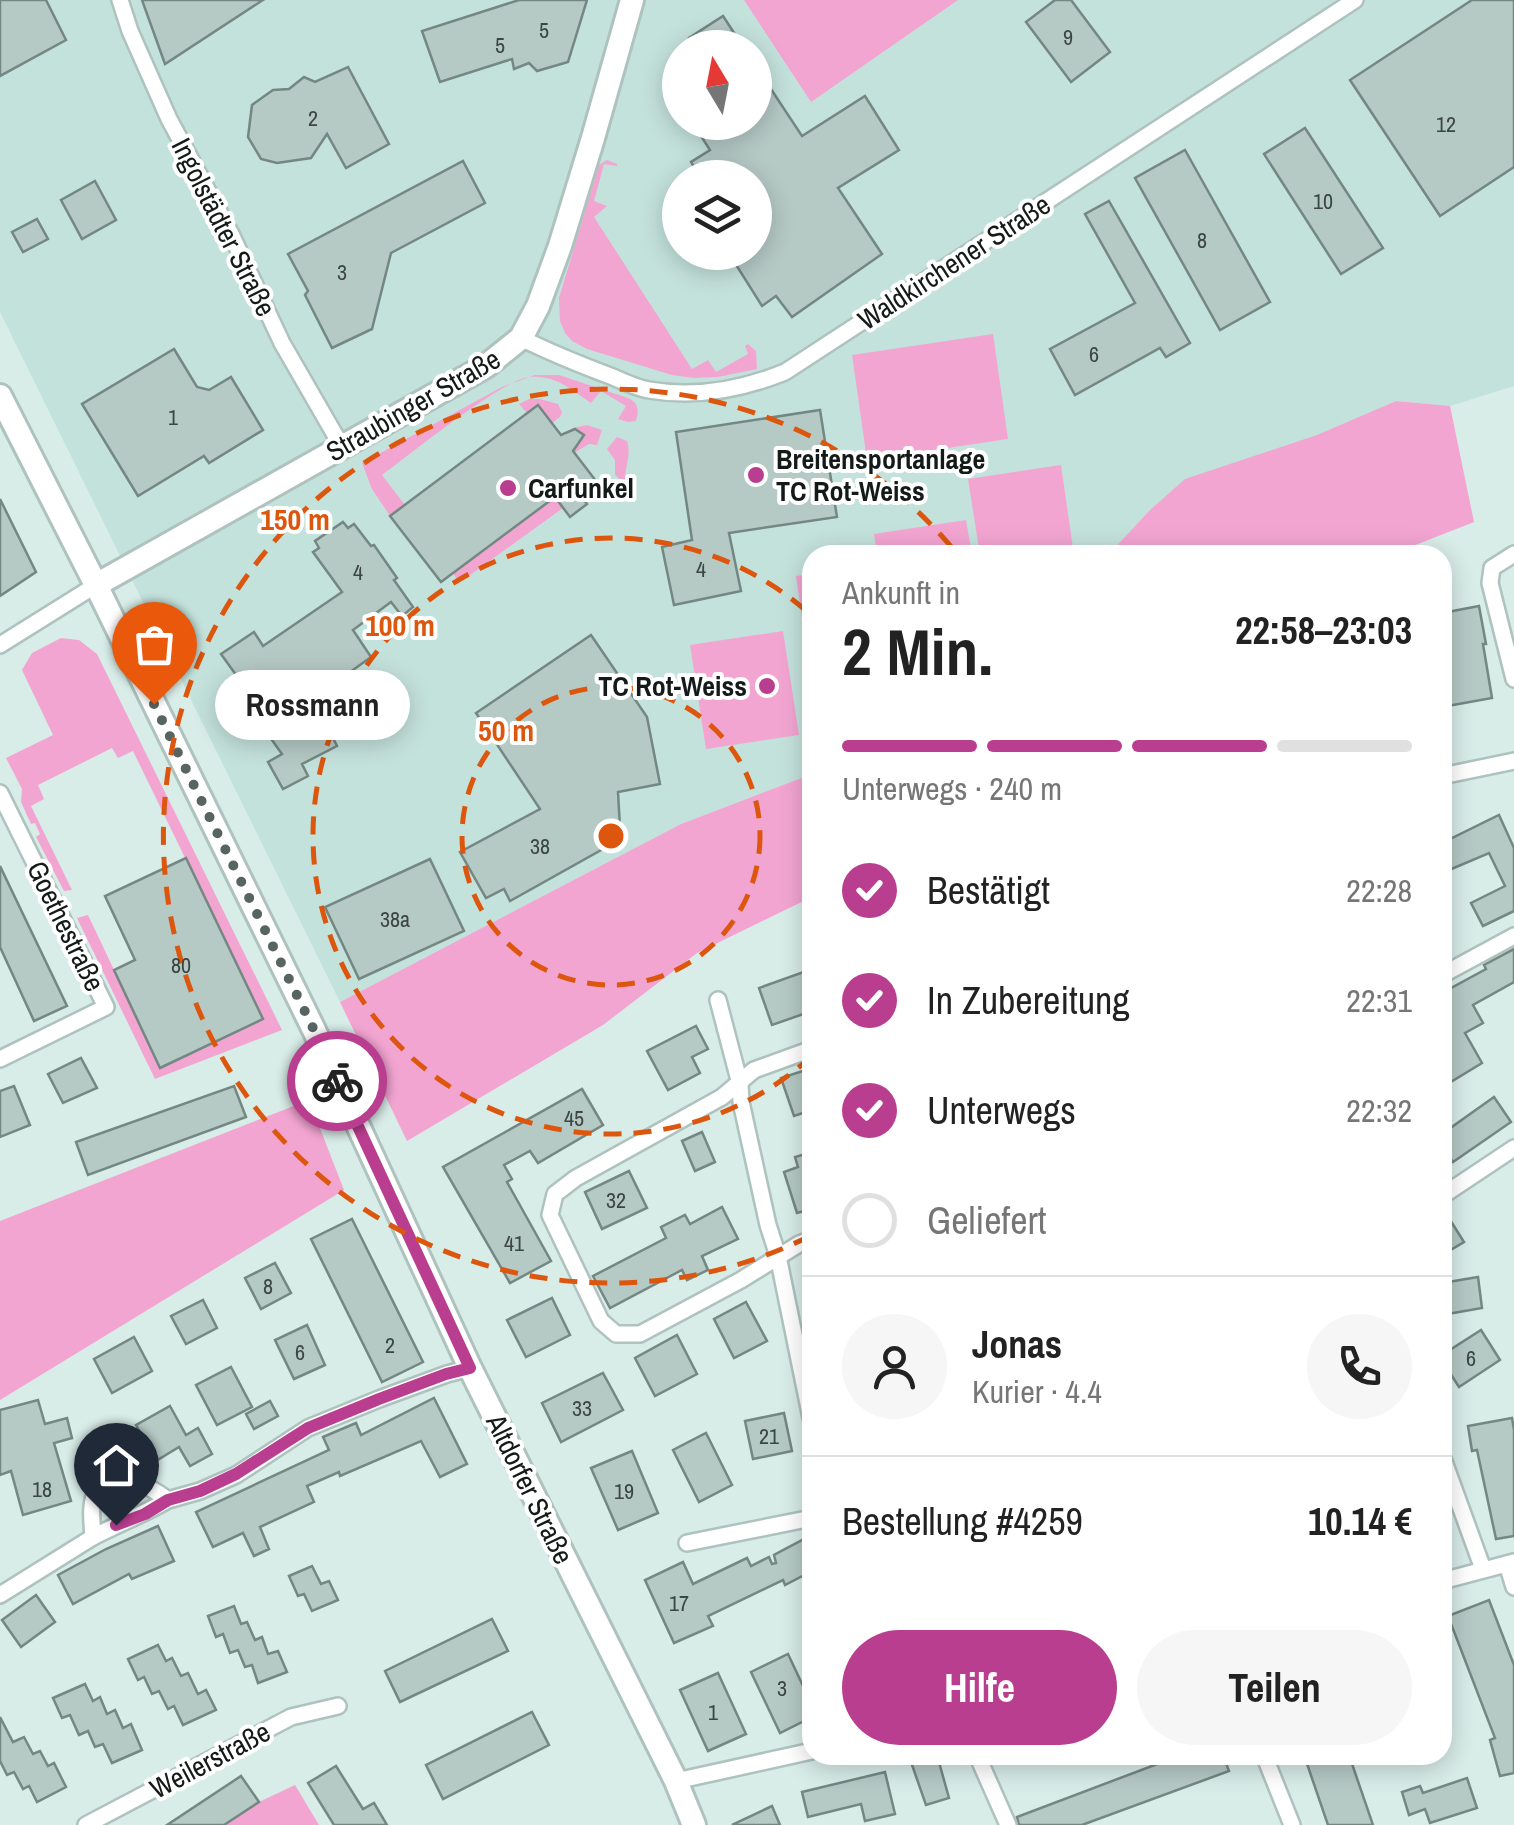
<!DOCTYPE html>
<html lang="de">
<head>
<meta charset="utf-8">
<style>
  :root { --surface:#fff; --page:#f6f6f6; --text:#222; --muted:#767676; --line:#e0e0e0; --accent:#ba3e8f }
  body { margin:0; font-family:"Archivo Narrow",sans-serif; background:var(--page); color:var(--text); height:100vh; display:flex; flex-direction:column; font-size:38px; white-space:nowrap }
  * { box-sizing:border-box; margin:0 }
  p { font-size:32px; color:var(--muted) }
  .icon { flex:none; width:55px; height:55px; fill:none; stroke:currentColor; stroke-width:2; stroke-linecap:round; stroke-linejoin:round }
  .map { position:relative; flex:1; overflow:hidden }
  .side { position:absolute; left:802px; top:545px; width:650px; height:1220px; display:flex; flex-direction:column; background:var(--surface); border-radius:30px; box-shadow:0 5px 25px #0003 }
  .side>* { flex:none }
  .needle { width:65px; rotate:350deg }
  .fabs { position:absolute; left:662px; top:30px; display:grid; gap:20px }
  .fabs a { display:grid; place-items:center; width:110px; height:110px; border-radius:50%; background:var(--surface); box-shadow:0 5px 25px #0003; font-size:50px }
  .pin { position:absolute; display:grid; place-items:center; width:85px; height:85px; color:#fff; margin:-102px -42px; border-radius:50% 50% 50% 0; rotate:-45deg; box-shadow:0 0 10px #0007 }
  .pin .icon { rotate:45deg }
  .courier { position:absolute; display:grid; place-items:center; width:100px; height:100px; margin:-50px; border:8px solid #ba3e8f; border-radius:50%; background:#fff; color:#222; box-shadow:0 2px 12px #0007 }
  .bubble { position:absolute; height:70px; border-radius:35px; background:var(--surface); box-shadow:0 5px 25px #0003; font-size:32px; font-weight:700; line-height:70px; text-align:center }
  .overview em { font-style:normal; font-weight:700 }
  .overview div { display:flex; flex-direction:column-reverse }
  .overview { display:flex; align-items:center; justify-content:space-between; height:170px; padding:0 40px }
  h1 { font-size:65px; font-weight:700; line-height:75px }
  .bar { display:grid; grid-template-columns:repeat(4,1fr); gap:15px 10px; align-content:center; height:120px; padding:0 40px }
  .bar i { height:12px; border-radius:8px; background:var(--line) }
  .bar .on { background:var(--accent) }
  .bar p { grid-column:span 4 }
  .line { display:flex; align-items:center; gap:25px; padding:0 40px; border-top:2px solid var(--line) }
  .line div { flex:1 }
  .round { display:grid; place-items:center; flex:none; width:105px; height:105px; border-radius:52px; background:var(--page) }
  ol { padding:0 40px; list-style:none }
  li { display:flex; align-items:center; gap:30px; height:110px }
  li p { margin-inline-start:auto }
  li .icon { padding:10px; border-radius:50%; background:var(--accent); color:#fff; stroke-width:4 }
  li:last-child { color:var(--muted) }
  li i { width:55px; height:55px; border:5px solid var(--line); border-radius:50% }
  .button { display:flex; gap:20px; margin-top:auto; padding:20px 40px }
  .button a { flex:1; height:115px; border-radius:60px; background:var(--accent); color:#fff; font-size:40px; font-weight:700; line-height:115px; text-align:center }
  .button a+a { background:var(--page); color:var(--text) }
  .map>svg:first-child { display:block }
</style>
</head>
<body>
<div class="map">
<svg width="1514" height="1825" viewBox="0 0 1514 1825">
  <rect width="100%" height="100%" fill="#d8ece8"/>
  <path fill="#c4e2dc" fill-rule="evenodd" d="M0,0H1514V386L1450,406L1396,401L1150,510L1108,555H812V774L681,824L340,1002L0,312ZM680,48H755V122H680ZM680,178H755V252H680Z"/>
  <g fill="#f3a5d2">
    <polygon points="744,0 958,0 811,102"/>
    <polygon points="607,160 617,164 617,166 604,164 594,201 607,206 594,217 692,369 708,360 716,372 748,354 745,346 748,344 756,351 757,369 718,377 694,378 672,375 587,349 572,341 565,333 560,321 559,298 599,165"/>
    <polygon points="993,334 1008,439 867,460 852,355"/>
    <path d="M535,375H559L628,398C639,403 639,410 636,421L628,422L618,419L626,406L601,391L591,403C572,390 555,374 529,377C500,381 411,454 382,475L405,505L390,516L372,489L362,463L502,387Z"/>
    <polygon points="529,399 540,399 558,404 562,412 560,417 552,423 538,405 527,413 519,404"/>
    <polygon points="1396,401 1450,406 1474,522 1390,555 1108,555 1150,510 1185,479 1317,435"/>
    <polygon points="587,425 602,430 597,445 589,444 574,453 561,435 573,428"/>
    <path d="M617,437L627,441C632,454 624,469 625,483L615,475V460L607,449Z"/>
    <polygon points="1061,465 1074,555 980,555 968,479"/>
    <polygon points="555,497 563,508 459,583 453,573"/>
    <polygon points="966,520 972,555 877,555 874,534"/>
    <polygon points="812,574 812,681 811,681 796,576"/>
    <polygon points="783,631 799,735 706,749 690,645"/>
    <polygon points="61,638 79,640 97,654 282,1030 155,1079 77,918 88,915 160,1067 263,1018 133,751 118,758 112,748 38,785 44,799 31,806 72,890 64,891 36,837 40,834 35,823 31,824 21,802 22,789 6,758 53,735 22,670 32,653"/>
    <polygon points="812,774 812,897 697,953 603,1025 407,1141 340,1002 681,824"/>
    <polygon points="309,1100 344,1190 0,1400 0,1221"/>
    <polygon points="295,1785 319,1825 224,1825 259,1802"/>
  </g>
  <g fill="#b5c9c5" stroke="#748783" stroke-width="2.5">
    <polygon points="0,0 46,0 66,40 0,76"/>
    <polygon points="142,0 263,0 165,64"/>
    <polygon points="519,0 587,0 568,62 537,71 529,63 514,69 512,59 440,82 422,31"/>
    <polygon points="1055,0 1071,0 1110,52 1071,82 1026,22"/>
    <polygon points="1472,0 1514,0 1514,167 1440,216 1350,80"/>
    <polygon points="723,16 744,48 695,48 689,38"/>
    <polygon points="755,65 802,136 865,96 899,150 838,188 882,254 792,317 776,296 762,306 728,252 755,252 755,178 701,178 691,162 710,150 692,122 755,122"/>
    <polygon points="348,67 389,144 346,168 327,134 311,158 277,163 261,159 248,137 252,105 273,90 289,89 304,77 315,82"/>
    <polygon points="1305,128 1383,248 1341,274 1264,154"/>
    <polygon points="1185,150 1270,302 1220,330 1135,178"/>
    <polygon points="463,161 485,203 391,253 372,329 332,348 305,295 308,291 288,254"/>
    <polygon points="95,181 116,220 82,239 61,200"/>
    <polygon points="1109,201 1190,343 1166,357 1160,348 1075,395 1050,349 1135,303 1085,214"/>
    <polygon points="37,219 48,239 23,252 12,232"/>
    <polygon points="174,349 197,387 209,390 231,377 263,430 209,463 204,456 138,496 82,404"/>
    <polygon points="538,405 561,435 575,429 584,435 573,451 596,481 579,494 587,504 570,517 555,497 441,582 390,516"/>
    <polygon points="820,410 837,517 729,533 741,591 674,605 662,547 692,540 676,432"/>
    <polygon points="0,499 36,572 0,596"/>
    <polygon points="343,522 348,528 354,524 371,546 374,545 397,578 394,580 413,607 402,616 391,602 353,630 371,657 313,699 337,746 302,764 308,776 283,789 268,762 282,754 237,691 244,686 221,654 254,632 263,646 342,592 313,552 319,548 315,541"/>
    <polygon points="1479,606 1486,644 1483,644 1492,698 1442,707 1442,613"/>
    <polygon points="591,635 647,717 660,784 618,792 620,827 614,831 619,840 510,901 504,889 486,898 460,852 540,809 476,713"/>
    <polygon points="1499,815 1514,848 1514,911 1483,926 1471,903 1505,886 1489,853 1442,873 1442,843"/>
    <polygon points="186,858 263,1019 160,1068 114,970 135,960 105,896"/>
    <polygon points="430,859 464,931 359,979 325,907"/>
    <polygon points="0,866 67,1006 34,1021 0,947"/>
    <polygon points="1514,949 1514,982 1473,1005 1483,1023 1465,1033 1482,1063 1449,1083 1442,1072 1442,993 1486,969 1484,965"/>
    <polygon points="812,969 812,1011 772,1025 759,988"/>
    <polygon points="696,1026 708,1049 692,1057 700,1073 668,1090 647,1051"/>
    <polygon points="81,1058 97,1088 63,1103 48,1074"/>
    <polygon points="812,1068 812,1110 794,1116 781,1078"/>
    <polygon points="14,1086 30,1125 0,1137 0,1091"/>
    <polygon points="234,1086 246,1117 88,1175 76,1142"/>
    <polygon points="582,1089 603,1125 538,1163 530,1151 504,1165 512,1179 507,1182 551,1261 510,1283 443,1167"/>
    <polygon points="1494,1097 1511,1122 1453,1162 1442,1147 1442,1134"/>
    <polygon points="702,1132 715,1162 695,1171 682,1141"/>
    <polygon points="812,1152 812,1209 797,1213 784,1172 798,1167 795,1157"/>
    <polygon points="629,1171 647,1208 602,1229 585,1192"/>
    <polygon points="722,1207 738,1239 702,1256 708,1270 687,1280 682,1270 610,1308 593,1276 666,1238 661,1227 685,1215 690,1224"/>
    <polygon points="1442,1207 1464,1242 1442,1255"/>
    <polygon points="352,1219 423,1362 382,1382 311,1239"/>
    <polygon points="275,1263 291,1293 261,1309 245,1278"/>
    <polygon points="1478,1277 1482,1308 1442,1315 1442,1283"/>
    <polygon points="552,1298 570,1335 526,1357 507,1320"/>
    <polygon points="203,1300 217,1328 186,1344 171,1316"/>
    <polygon points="746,1302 767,1341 734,1358 714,1319"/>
    <polygon points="307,1325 325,1365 294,1379 275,1340"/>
    <polygon points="1481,1330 1500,1360 1459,1387 1442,1361 1442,1355"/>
    <polygon points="677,1335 697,1374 655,1396 635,1358"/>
    <polygon points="134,1337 152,1371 112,1393 94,1359"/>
    <polygon points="231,1367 252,1407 217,1425 196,1385"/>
    <polygon points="603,1373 623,1410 561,1442 542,1403"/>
    <polygon points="434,1398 467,1464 440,1477 421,1441 340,1476 339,1472 307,1486 314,1502 260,1527 269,1549 254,1556 243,1533 213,1547 196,1512 329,1450 323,1437 356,1423 361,1435"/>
    <polygon points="38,1400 45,1424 67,1418 72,1438 54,1443 71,1501 23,1515 11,1471 0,1475 0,1410"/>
    <polygon points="270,1401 278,1416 254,1429 246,1414"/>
    <polygon points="170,1406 186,1435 198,1428 212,1454 190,1466 179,1447 156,1461 136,1425"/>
    <polygon points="784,1413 792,1451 753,1459 745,1421"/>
    <polygon points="1512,1418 1514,1430 1514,1536 1496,1539 1477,1450 1472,1451 1468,1426"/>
    <polygon points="706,1433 732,1485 699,1502 673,1450"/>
    <polygon points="632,1451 658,1513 618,1530 591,1468"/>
    <polygon points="158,1526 174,1561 132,1579 129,1574 73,1604 58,1575 106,1549"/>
    <polygon points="806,1538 812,1550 812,1571 785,1585 783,1580 708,1616 713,1626 674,1643 645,1580 683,1562 693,1584 747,1558 751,1566 769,1557 772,1564 776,1563 774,1555"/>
    <polygon points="312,1566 321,1584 329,1581 338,1600 312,1611 304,1594 298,1596 289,1576"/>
    <polygon points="36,1595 55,1622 21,1647 2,1620"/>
    <polygon points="1489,1600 1514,1665 1514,1773 1500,1776 1490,1740 1495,1738 1448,1616"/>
    <polygon points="234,1606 241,1624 247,1622 255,1640 262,1637 268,1654 278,1651 287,1672 258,1683 252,1665 245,1667 238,1650 230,1653 223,1634 216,1637 208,1616"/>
    <polygon points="492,1619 508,1651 400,1702 385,1671"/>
    <polygon points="158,1645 166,1661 172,1658 181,1676 188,1673 198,1694 206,1690 216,1710 183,1725 174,1706 168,1709 159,1691 152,1694 144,1677 138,1680 128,1659"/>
    <polygon points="788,1654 812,1705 812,1717 780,1733 751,1672"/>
    <polygon points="718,1673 746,1734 708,1751 680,1690"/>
    <polygon points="85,1684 93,1701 100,1697 107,1714 115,1710 123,1728 131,1724 142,1750 112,1763 103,1744 95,1747 88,1731 79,1735 70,1715 62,1718 53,1698"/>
    <polygon points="532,1712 549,1745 443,1799 426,1765"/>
    <polygon points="0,1717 13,1742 24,1737 33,1754 40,1751 48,1766 54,1763 66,1787 37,1802 29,1786 23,1789 14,1772 7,1775 0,1761"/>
    <polygon points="932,1755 937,1755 949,1798 926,1805 911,1762"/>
    <polygon points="1181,1755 1223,1755 1229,1771 1082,1825 1019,1825 1017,1817"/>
    <polygon points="1304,1755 1349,1755 1373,1825 1328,1825"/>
    <polygon points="336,1766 363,1809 374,1803 387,1825 334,1825 308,1783"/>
    <polygon points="885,1772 895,1814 865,1821 861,1804 808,1817 802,1792"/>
    <polygon points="241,1776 259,1802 224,1825 167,1825"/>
    <polygon points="1467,1778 1477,1808 1430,1823 1425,1809 1409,1815 1402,1792 1420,1786 1423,1793"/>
    <polygon points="772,1806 780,1825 732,1825"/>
  </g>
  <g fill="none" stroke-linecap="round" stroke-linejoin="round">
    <g stroke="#aec2be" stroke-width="20">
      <g id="street">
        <polyline points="120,0 130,31 169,119 231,234 282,343 342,447"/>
        <path d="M521,338C551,353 581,365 613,377C624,382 637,388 649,390C695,398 743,389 785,372L1355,0"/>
        <polyline points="1514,554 1492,568 1490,583 1514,679"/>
        <polyline points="0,645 96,585"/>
        <polyline points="1442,776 1514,761"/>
        <polyline points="0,793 106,1007 0,1059"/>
        <polyline points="1442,975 1514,936"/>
        <polyline points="718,1000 740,1084 741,1102 768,1225 778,1256 812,1423"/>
        <polyline points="812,1049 754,1070 722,1097 576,1178 555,1194 550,1215 601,1321 616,1334 640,1334 741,1280 799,1244 812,1239"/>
        <polyline points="1442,1196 1514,1148"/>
        <polyline points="1442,1456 1483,1569"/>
        <path d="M168,1500C144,1514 118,1524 93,1537C92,1522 89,1503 97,1490C115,1465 151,1487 168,1500L200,1491L236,1475L308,1428L379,1399L447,1374L470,1368"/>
        <polyline points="687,1543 812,1518"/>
        <polyline points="1507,1564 1514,1587"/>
        <polyline points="1442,1581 1514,1562"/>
        <polyline points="0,1595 93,1537"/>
        <polyline points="977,1755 1008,1825"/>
        <polyline points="1264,1755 1292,1825"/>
        <polyline points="676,1781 812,1751"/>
        <polyline points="86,1825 291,1717 338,1706"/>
      </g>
    </g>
    <g stroke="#aec2be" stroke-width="28">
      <g id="secondary">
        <polyline points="0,396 96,585 314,1030 470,1368 676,1781 694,1825"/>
        <polyline points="96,585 486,366 521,338 538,306 560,246 593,138 632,0"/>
      </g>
    </g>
    <use href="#street" stroke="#fff" stroke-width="15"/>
    <use href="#secondary" stroke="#fff" stroke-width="22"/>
  </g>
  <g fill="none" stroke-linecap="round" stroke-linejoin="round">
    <polyline stroke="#586461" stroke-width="10" stroke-dasharray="0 18" points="154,704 314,1030 337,1081"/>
    <polyline stroke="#ba3e8f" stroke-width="12" points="116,1525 145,1514 168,1500 200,1491 236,1474 308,1428 379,1399 446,1374 470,1368 337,1081"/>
  </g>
  <g fill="none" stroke="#dd560d" stroke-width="5" stroke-dasharray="18 12">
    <circle cx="611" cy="836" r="149"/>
    <path d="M812 1056A298 298 0 1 1 812 616"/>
    <path d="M810 1236A447 447 0 1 1 958 555"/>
  </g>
  <g fill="#ba3e8f" stroke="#fff" stroke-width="4">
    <circle cx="756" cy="475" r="10"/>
    <circle cx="508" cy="488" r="10"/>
    <circle cx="767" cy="686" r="10"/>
  </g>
  <g text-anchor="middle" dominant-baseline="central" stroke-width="8" stroke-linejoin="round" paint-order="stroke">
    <g font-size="22" fill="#3c4643">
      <text x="544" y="30">5</text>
      <text x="1068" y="37">9</text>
      <text x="500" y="45">5</text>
      <text x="313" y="118">2</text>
      <text x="1446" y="124">12</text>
      <text x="1323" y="201">10</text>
      <text x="1202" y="240">8</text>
      <text x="342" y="272">3</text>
      <text x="1094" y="354">6</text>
      <text x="173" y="417">1</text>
      <text x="701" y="569">4</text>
      <text x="358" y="572">4</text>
      <text x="540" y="846">38</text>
      <text x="395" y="919">38a</text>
      <text x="181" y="965">80</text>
      <text x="574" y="1118">45</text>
      <text x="616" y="1200">32</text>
      <text x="514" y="1243">41</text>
      <text x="268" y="1286">8</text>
      <text x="390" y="1345">2</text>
      <text x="300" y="1352">6</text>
      <text x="1471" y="1358">6</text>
      <text x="582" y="1408">33</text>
      <text x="769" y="1436">21</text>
      <text x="42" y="1489">18</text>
      <text x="624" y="1491">19</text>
      <text x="679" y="1603">17</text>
      <text x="782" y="1688">3</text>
      <text x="713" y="1712">1</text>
    </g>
    <g font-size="28" fill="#131a18" stroke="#fff">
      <text transform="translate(224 227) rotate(63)">Ingolstädter Straße</text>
      <text transform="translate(954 262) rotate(-33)">Waldkirchener Straße</text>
      <text transform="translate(413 405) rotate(-30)">Straubinger Straße</text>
      <text transform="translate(66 926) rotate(64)">Goethestraße</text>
      <text transform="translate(530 1489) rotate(64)">Altdorfer Straße</text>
      <text transform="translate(210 1760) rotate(-28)">Weilerstraße</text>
    </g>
    <g font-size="28" font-weight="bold" fill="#131a18" stroke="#fff" text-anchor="start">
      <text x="776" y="459">Breitensportanlage<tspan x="776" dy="32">TC Rot-Weiss</tspan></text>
      <text x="528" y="488">Carfunkel</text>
      <text x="747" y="686" text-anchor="end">TC Rot-Weiss</text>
    </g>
  </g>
  <circle cx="611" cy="836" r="15" fill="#dd560d" stroke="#fff" stroke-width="5"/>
  <g font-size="30" text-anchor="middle" font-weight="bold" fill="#dd560d" stroke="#fff" stroke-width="8" stroke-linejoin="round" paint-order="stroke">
    <text x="295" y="530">150 m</text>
    <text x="400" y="636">100 m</text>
    <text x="506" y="741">50 m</text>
  </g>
</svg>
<div class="fabs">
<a><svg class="needle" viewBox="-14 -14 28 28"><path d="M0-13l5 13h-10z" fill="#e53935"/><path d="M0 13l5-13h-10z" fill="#767676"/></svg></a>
<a><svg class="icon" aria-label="layers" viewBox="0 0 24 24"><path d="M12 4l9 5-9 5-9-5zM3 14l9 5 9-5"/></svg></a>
</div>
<div class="pin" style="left:154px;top:704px;background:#ea580c"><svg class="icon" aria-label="bag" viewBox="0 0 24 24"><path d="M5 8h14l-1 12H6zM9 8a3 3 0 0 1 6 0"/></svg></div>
<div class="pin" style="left:116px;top:1525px;background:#1f2937"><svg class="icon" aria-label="home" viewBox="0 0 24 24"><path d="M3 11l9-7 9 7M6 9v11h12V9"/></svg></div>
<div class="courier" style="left:337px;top:1081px"><svg class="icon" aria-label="bike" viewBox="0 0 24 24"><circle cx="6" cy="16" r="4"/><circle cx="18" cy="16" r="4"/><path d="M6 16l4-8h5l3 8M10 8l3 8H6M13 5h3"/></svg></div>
<div class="bubble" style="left:215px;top:670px;width:195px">Rossmann</div>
<section class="side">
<div class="overview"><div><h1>2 Min.</h1><p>Ankunft in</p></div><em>22:58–23:03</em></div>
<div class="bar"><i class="on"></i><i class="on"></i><i class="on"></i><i></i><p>Unterwegs · 240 m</p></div>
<ol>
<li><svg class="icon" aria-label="check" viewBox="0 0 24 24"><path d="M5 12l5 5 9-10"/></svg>Bestätigt<p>22:28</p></li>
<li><svg class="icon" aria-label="check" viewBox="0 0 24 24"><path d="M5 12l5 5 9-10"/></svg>In Zubereitung<p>22:31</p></li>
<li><svg class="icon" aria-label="check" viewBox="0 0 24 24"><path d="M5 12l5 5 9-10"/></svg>Unterwegs<p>22:32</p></li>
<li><i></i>Geliefert</li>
</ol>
<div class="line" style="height:180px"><a class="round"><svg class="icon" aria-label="person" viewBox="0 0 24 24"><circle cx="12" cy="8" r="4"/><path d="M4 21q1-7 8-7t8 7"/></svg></a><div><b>Jonas</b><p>Kurier · 4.4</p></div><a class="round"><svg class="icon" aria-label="phone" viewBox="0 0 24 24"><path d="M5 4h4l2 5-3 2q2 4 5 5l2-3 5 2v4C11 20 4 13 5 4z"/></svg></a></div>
<div class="line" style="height:130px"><div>Bestellung #4259</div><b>10.14 €</b></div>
<div class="button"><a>Hilfe</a><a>Teilen</a></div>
</section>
</div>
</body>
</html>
